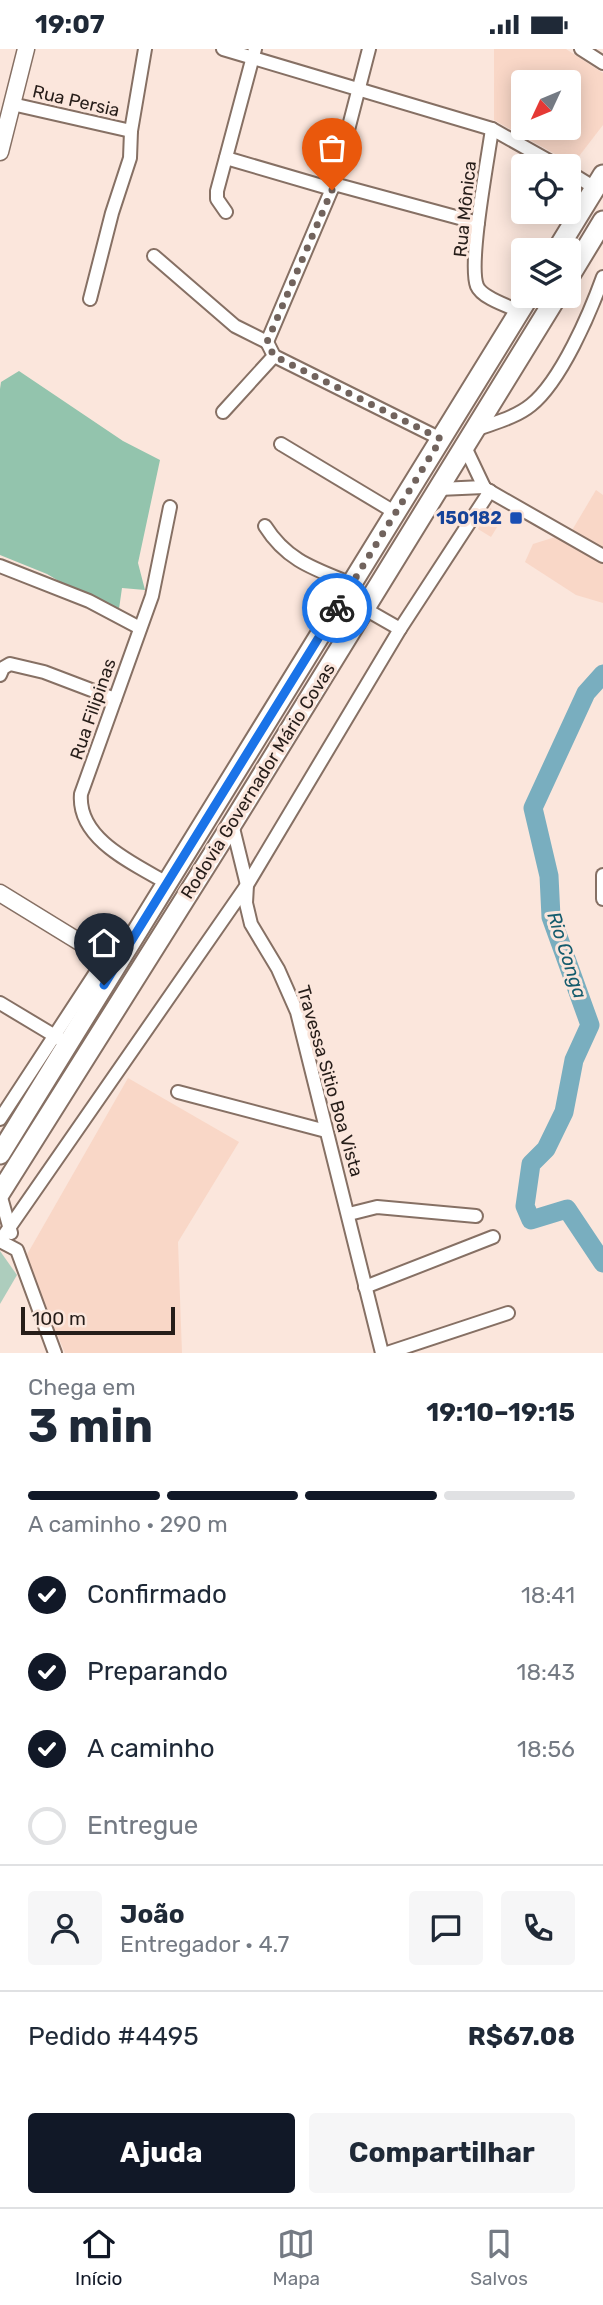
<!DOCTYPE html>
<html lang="pt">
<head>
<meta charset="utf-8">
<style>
  :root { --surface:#fff; --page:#f6f6f7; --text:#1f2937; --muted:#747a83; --line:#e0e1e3; --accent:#111827 }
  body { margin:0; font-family:Rubik,sans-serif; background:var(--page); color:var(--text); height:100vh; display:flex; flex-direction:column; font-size:26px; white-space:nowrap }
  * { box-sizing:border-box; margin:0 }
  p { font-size:23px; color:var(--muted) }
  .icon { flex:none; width:38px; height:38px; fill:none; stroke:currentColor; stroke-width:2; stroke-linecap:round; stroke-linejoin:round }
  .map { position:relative; height:1304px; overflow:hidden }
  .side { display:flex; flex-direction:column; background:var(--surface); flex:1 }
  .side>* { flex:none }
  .needle { width:46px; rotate:226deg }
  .fabs { position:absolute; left:511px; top:21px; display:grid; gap:14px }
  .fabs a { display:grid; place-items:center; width:70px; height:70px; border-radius:7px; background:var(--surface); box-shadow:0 4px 18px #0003; font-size:35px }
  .scale { position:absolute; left:21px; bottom:18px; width:154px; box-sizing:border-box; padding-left:7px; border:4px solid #261d19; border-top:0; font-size:19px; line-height:24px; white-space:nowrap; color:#261d19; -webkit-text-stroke:5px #fbe6dc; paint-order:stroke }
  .pin { position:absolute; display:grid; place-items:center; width:60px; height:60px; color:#fff; margin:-72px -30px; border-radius:50% 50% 50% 0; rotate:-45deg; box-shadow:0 0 7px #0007 }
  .pin .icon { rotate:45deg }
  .courier { position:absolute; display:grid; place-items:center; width:70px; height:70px; margin:-35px; border:5px solid #1a73e8; border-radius:50%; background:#fff; color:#222; box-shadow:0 2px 9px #0007 }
  .overview em { font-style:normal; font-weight:700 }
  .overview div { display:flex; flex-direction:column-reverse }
  .overview { display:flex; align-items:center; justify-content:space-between; height:119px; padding:0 28px }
  h1 { font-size:46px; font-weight:700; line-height:52px }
  .bar { display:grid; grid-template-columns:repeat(4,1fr); gap:10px 7px; align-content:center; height:84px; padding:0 28px }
  .bar i { height:9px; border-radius:5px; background:var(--line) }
  .bar .current { background:var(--accent) }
  .bar p { grid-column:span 4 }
  .line { display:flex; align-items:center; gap:18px; padding:0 28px; border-top:2px solid var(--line) }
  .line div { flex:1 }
  .round { display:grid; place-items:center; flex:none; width:74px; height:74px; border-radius:7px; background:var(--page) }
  ol { padding:0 28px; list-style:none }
  li { display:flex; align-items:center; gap:21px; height:77px }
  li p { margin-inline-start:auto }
  li .icon { padding:7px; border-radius:50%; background:var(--accent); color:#fff; stroke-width:4 }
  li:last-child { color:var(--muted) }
  li i { width:38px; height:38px; border:4px solid var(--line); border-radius:50% }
  .primary-button { display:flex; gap:14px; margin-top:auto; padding:14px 28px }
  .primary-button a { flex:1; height:80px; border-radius:7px; background:var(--accent); color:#fff; font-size:28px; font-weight:700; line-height:80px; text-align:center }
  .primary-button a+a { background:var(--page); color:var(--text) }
  .status { display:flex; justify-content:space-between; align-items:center; height:49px; padding:0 35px; background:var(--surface); direction:ltr }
  .status svg { height:19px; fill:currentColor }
  .dock { display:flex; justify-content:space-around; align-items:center; height:98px; border-top:2px solid var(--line); background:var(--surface); font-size:19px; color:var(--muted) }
  .dock a { display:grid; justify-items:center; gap:4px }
  .dock .current { color:var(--accent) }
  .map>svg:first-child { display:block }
</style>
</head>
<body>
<div class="status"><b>19:07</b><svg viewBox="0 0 49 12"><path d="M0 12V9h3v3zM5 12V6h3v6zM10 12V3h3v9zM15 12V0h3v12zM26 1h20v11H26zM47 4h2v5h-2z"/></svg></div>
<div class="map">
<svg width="603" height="1304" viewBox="0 0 603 1304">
  <rect width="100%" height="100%" fill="#fbe6dc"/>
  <g fill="#f9d7c7" fill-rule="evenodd">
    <path d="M494,0H566L603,24V76L573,115L494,71ZM569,33V79H523V33Z"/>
    <polygon points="596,441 603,446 603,554 576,546 525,513 533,495 571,483"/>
    <polygon points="490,459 504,467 491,488 478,480"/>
    <polygon points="128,1029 239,1093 178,1193 182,1304 65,1304 25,1209"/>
  </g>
  <polygon fill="#adcdbd" points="0,1202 17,1226 0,1255"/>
  <polygon fill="#93c4ad" points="19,322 123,392 160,411 138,514 145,541 122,539 118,567 47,525 0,506 0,340 1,333"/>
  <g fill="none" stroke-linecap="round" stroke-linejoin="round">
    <polyline stroke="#79aebf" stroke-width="19" points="603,625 586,644 533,759 549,827 551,868 590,976 574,1011 564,1063 546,1100 531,1115 525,1157 531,1171 567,1160 603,1214"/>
    <g stroke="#867064" stroke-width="16">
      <g id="minor">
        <polyline points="223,0 492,80 558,117"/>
        <polyline points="581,0 603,14"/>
        <polyline points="12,55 131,82"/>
        <path d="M492,80C488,109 468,214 477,237C482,249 508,257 519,262"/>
        <polyline points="226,109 332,140"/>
        <polyline points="569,123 595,139"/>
        <polyline points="334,135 478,174"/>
        <polyline points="226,163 217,150 217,142 255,0"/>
        <polyline points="154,207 235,277 267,293"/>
        <polyline points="90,250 112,164 130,109 131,82 145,0"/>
        <polyline points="267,293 334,135 369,0"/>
        <polyline points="267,293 274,307 441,390"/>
        <polyline points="223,363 274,307"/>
        <path d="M475,381C493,374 515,369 531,356C561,332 590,264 603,228"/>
        <polyline points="281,395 396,464"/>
        <polyline points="465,398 484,438"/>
        <polyline points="484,439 603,507"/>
        <polyline points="439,440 484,438"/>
        <path d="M265,477C287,512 315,520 352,535"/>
        <polyline points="0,517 89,552 140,579"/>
        <polyline points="365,560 400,580"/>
        <polyline points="0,626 3,619 10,615 44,623 115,650"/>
        <polyline points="232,775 247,836 246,854 251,875 278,920 297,963 382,1304"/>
        <polyline points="603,826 603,850"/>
        <path d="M167,834C134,815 77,790 81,745L152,547L170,458"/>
        <polyline points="0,954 60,990"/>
        <polyline points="178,1043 326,1082"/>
        <polyline points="0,1070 106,908"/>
        <polyline points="0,1145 11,1184"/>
        <polyline points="349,1165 377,1158 476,1167"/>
        <polyline points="0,1192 247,836 400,580 490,442"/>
        <polyline points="0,1192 17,1201 55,1304"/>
        <polyline points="365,1238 493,1188"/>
        <polyline points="387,1304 508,1264"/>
      </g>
    </g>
    <g stroke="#867064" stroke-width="19">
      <g id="major">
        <polyline points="0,103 26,0"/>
        <polyline points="0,844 117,916"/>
      </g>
    </g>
    <g stroke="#867064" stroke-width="23">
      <g id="highway">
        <polyline points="557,201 603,126"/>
        <polyline points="569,228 603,172"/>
        <polyline points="0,1105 529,247"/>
        <polyline points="0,1144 232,775 557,247"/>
      </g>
    </g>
    <use href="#minor" stroke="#fff" stroke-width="12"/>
    <use href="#major" stroke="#fff" stroke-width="16"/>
    <use href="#highway" stroke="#fff" stroke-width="19"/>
  </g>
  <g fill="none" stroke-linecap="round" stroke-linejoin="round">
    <polyline stroke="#71635d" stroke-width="7" stroke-dasharray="0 12.6" points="332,141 267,293 274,307 441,390 337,559"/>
    <polyline stroke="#1a73e8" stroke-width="9" points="104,936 337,559"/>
  </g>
  <rect fill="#1a4fb4" stroke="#fbe6dc" stroke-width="2.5" x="509" y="462" width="14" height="14" rx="3.5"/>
  <g text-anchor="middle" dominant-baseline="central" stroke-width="6" stroke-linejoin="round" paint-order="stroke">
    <g font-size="18" fill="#261d19" stroke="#fbe6dc">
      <text transform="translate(76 52) rotate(13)">Rua Persia</text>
      <text transform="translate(465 160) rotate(-84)">Rua Mônica</text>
      <text transform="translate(93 660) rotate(-71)">Rua Filipinas</text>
      <text transform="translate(258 732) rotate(-58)">Rodovia Governador Mário Covas</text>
      <text transform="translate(330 1032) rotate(74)">Travessa Sitio Boa Vista</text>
    </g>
    <g font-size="18" font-weight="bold" fill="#164399" stroke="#fbe6dc" text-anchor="end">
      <text x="502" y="469">150182</text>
    </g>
    <g font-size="19" font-style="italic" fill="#145b6d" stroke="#fbe6dc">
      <text transform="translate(567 906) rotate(72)">Rio Conga</text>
    </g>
  </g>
</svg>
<div class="fabs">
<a><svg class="needle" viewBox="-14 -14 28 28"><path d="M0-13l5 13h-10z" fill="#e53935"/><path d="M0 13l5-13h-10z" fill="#747a83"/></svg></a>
<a><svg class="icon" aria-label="locate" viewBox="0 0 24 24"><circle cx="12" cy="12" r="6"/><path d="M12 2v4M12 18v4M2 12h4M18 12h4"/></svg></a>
<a><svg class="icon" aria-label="layers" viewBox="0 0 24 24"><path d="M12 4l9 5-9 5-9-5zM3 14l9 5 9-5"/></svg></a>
</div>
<div class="scale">100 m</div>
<div class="pin" style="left:332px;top:141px;background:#ea580c"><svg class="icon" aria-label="bag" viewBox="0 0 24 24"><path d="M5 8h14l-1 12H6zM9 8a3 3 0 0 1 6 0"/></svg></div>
<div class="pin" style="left:104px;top:936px;background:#1f2937"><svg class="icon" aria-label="home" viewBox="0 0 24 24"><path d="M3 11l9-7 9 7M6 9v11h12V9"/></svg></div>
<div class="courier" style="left:337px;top:559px"><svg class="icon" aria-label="bike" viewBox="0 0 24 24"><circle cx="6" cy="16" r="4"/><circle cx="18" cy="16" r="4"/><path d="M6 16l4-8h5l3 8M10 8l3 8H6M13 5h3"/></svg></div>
</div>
<section class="side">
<div class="overview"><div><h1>3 min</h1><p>Chega em</p></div><em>19:10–19:15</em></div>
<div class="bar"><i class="current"></i><i class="current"></i><i class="current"></i><i></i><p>A caminho · 290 m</p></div>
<ol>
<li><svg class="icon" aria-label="check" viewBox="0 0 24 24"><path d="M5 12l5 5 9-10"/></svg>Confirmado<p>18:41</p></li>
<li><svg class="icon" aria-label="check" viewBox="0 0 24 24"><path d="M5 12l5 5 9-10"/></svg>Preparando<p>18:43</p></li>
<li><svg class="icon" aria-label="check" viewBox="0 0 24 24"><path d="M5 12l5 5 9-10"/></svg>A caminho<p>18:56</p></li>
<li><i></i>Entregue</li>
</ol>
<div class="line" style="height:126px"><a class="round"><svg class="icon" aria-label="person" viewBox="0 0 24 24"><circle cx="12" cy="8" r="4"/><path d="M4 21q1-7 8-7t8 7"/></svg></a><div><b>João</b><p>Entregador · 4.7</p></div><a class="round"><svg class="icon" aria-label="chat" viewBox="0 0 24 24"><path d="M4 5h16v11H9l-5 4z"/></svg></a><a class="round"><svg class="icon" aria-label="phone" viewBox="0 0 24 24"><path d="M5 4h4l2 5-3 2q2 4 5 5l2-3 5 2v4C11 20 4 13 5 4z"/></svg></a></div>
<div class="line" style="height:91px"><div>Pedido #4495</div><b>R$67.08</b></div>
<div class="primary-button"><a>Ajuda</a><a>Compartilhar</a></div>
</section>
<nav class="dock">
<a class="current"><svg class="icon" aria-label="home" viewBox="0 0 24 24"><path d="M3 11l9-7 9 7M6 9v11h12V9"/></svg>Início</a>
<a><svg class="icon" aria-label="map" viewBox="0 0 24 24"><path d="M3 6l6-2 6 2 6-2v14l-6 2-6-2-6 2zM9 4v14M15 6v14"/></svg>Mapa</a>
<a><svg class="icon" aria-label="saved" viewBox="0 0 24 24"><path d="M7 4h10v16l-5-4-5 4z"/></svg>Salvos</a>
</nav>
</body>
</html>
